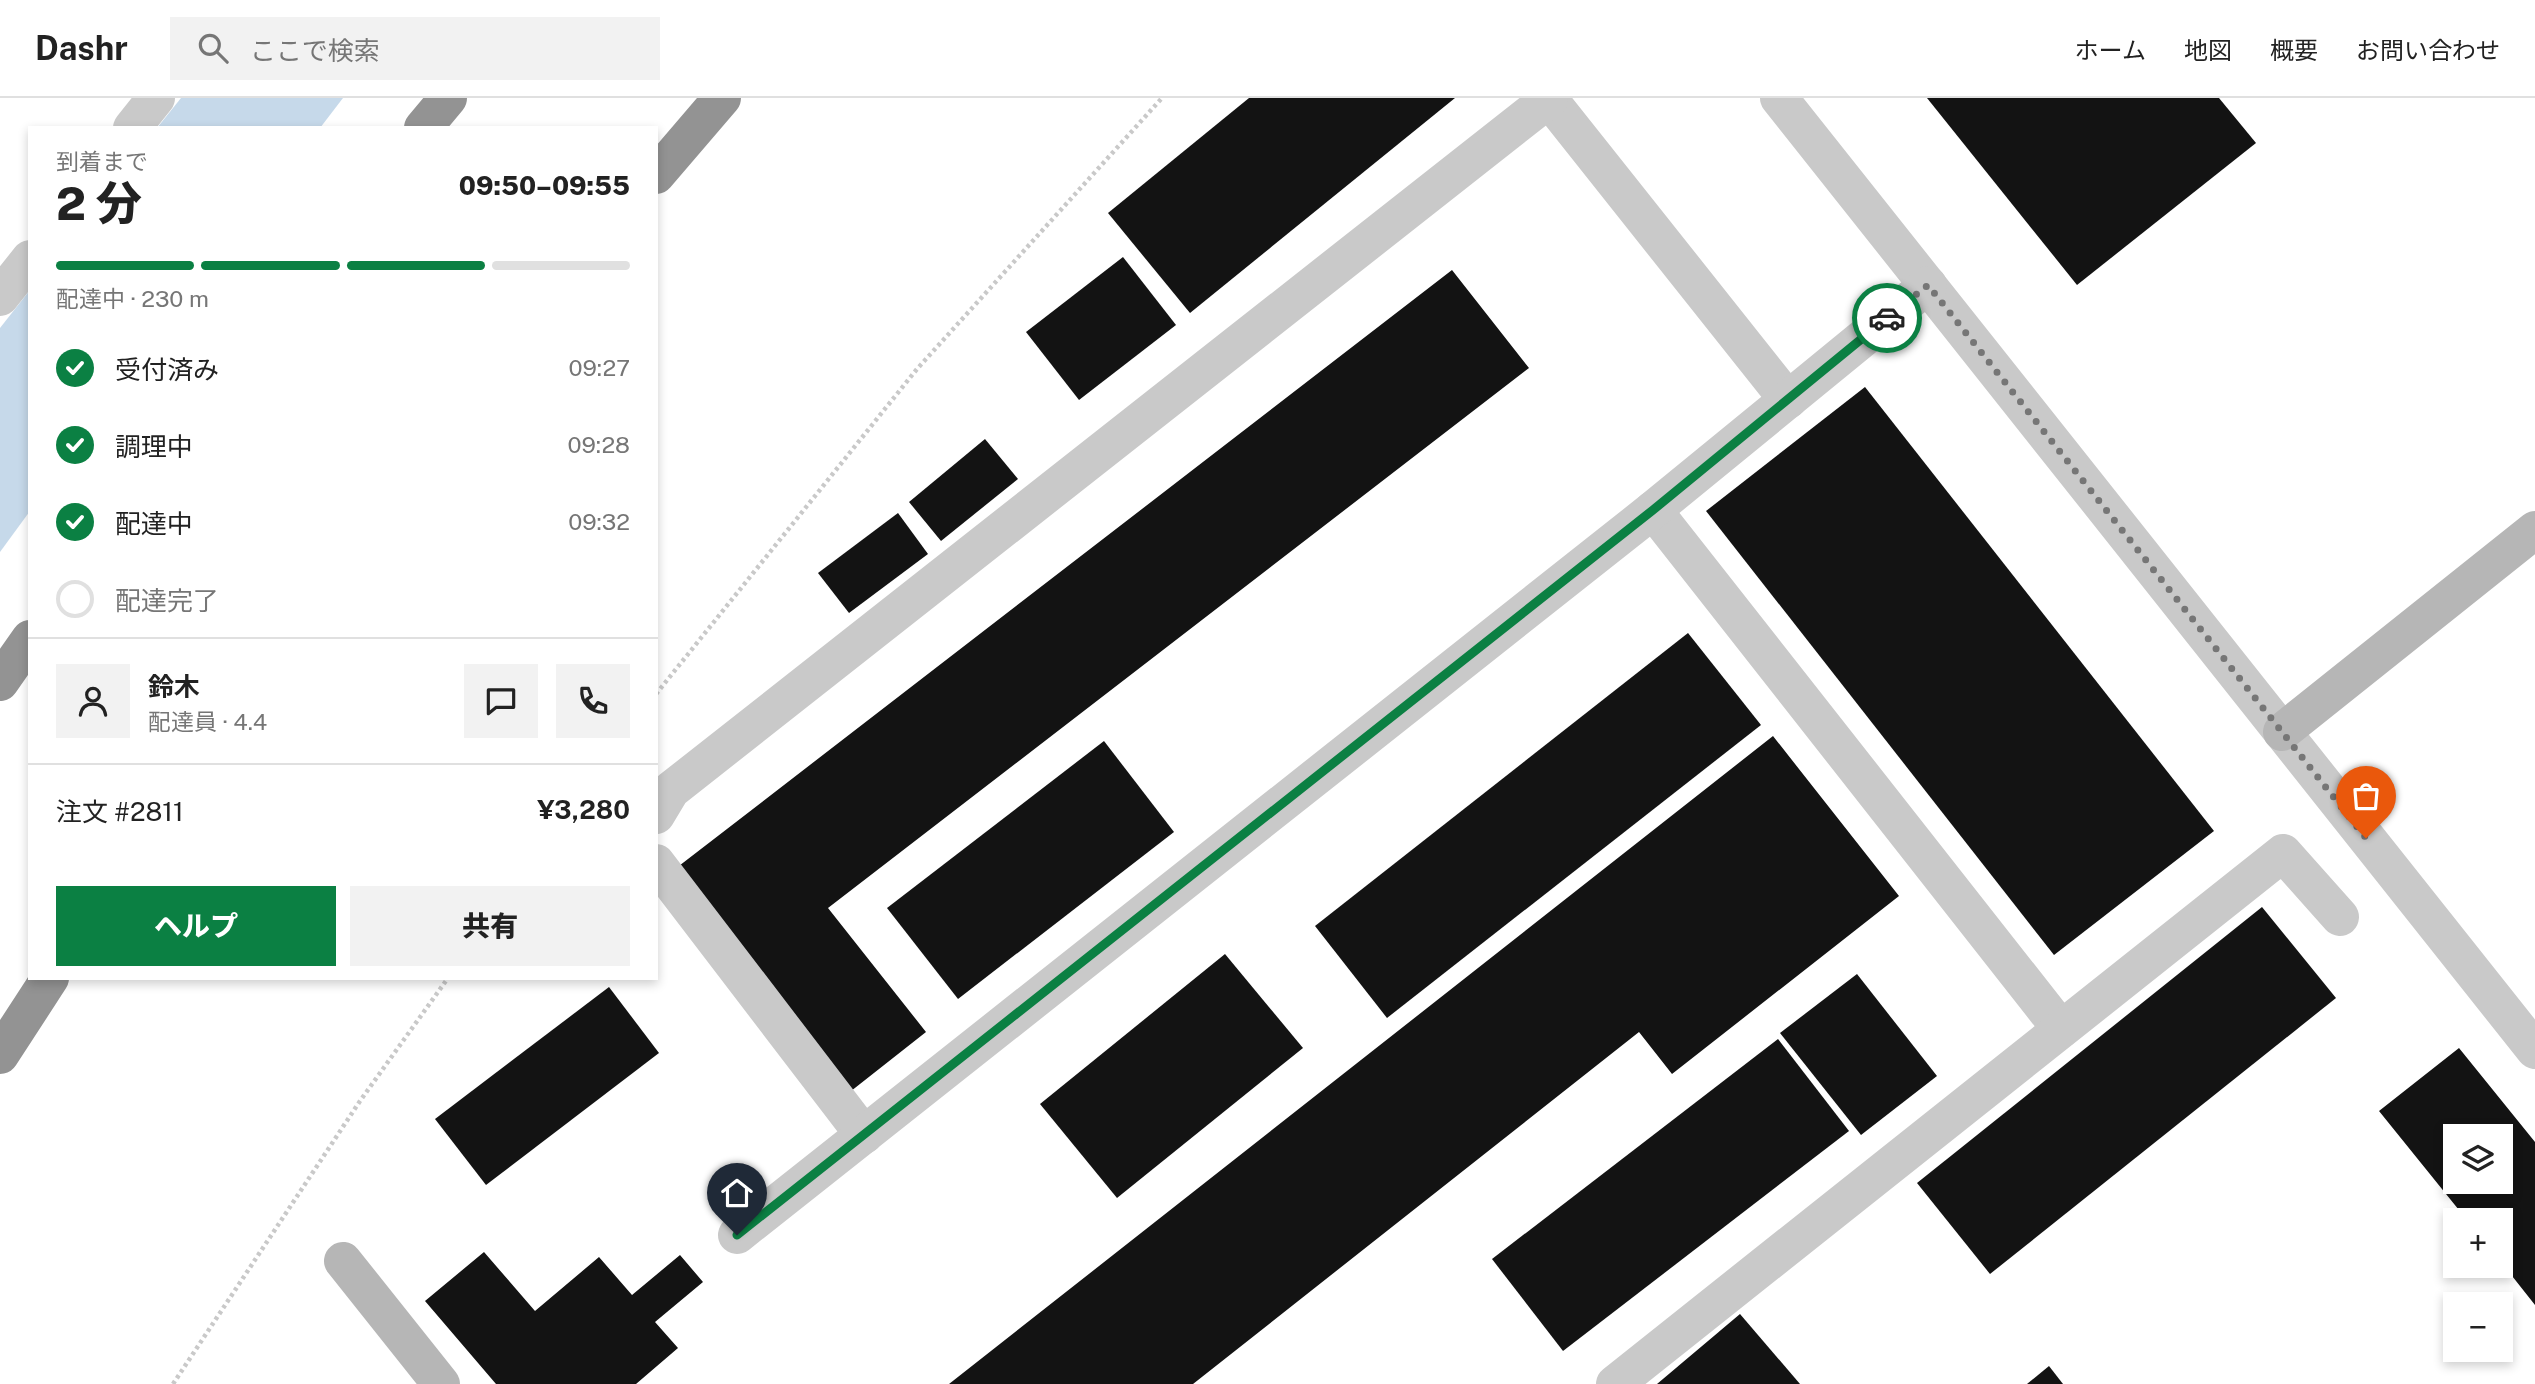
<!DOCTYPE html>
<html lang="ja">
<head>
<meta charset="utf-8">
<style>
  :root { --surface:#fff; --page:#f2f2f2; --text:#222; --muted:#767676; --line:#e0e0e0; --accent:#0b8043 }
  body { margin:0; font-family:"Public Sans","Noto Sans JP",sans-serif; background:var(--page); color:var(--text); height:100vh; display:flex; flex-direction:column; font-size:26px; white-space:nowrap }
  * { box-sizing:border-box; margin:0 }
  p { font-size:23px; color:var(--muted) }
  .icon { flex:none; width:38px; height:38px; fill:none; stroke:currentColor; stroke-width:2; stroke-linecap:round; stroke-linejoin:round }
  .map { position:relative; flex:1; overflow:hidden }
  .panel { position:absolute; left:28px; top:28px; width:630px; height:854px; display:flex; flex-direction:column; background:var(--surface); border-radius:0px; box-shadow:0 4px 10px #0003 }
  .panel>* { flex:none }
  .controls { position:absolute; left:2443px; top:1026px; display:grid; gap:14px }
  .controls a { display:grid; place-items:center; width:70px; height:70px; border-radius:0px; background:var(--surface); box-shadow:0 4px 10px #0003; font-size:35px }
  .pin { position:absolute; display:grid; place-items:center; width:60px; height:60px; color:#fff; margin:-72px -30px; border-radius:50% 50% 50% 0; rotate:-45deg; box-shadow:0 0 7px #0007 }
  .pin .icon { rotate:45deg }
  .courier { position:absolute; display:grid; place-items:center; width:70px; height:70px; margin:-35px; border:5px solid #0b8043; border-radius:50%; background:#fff; color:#222; box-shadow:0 2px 9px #0007 }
  .head em { font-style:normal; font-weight:800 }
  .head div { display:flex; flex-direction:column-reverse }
  .head { display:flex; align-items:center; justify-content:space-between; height:119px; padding:0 28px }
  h1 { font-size:46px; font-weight:800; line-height:52px }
  .bar { display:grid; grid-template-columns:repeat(4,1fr); gap:10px 7px; align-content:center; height:84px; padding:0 28px }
  .bar i { height:9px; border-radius:5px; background:var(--line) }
  .bar .active { background:var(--accent) }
  .bar p { grid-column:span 4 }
  .line { display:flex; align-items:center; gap:18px; padding:0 28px; border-top:2px solid var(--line) }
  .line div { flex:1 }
  .round { display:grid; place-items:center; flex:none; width:74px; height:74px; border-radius:0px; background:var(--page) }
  ol { padding:0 28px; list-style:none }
  li { display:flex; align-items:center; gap:21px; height:77px }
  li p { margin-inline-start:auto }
  li .icon { padding:7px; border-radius:50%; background:var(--accent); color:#fff; stroke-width:4 }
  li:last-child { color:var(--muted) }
  li i { width:38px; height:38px; border:4px solid var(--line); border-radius:50% }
  .primary-button { display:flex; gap:14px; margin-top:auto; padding:14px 28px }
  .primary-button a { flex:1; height:80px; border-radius:0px; background:var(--accent); color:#fff; font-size:28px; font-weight:800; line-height:80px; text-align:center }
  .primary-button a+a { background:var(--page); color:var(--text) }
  header { display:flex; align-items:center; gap:42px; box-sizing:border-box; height:98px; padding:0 35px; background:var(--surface); border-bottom:2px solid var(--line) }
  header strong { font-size:33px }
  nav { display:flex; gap:38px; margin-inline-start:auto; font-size:24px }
  .search { width:490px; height:63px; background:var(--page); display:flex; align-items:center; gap:18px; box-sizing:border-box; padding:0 24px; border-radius:0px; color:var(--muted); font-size:26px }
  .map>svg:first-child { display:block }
</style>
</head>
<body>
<header>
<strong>Dashr</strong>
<div class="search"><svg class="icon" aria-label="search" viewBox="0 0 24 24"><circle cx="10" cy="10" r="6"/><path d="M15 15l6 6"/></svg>ここで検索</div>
<nav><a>ホーム</a><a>地図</a><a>概要</a><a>お問い合わせ</a></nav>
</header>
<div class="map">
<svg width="2535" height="1286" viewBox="0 0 2535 1286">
  <rect width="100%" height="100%" fill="#fff"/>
  <g fill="#c6d9ea">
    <polygon points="181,0 343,0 320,30 157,30"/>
    <polygon points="30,192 30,413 0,454 0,230"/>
  </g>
  <g fill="#131313" fill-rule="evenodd">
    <polygon points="1249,0 1455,0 1190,215 1108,115"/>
    <polygon points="1927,0 2219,0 2256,45 2077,187"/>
    <polygon points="1123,159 1176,227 1079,302 1026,234"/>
    <polygon points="1452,172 1529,270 828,810 926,934 846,997 675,771"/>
    <polygon points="1865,289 2214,733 2054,857 1706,413"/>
    <polygon points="985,341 1018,381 941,443 909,404"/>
    <polygon points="898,415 928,456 849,515 818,475"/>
    <polygon points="1688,535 1761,627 1387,920 1315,828"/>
    <polygon points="1773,638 1899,798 1672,976 1639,934 1193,1286 949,1286"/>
    <polygon points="1104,643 1174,734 958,901 887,810"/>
    <polygon points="2262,809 2336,900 1990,1176 1917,1085"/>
    <polygon points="1225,856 1303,950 1117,1100 1040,1006"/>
    <polygon points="1857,876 1937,978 1861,1037 1780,935"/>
    <polygon points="609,889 659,955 486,1087 435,1021"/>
    <polygon points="1778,941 1849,1033 1563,1253 1492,1161"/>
    <path d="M2459,950L2535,1044V1207L2501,1164V1122H2467L2379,1013ZM2455,1038H2501V1083H2455Z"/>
    <polygon points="484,1154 535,1213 599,1159 632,1197 680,1157 703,1184 655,1224 678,1250 636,1286 496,1286 425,1203"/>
    <polygon points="1740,1216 1800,1286 1657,1286"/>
    <polygon points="2049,1268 2063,1286 2027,1286"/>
  </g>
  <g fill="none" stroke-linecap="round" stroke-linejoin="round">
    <g stroke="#c9c9c9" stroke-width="4.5" stroke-dasharray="3.5 3.5" stroke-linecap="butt">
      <polyline points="656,596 917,271 1162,0"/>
      <polyline points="173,1286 360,1003 448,880"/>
    </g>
    <g stroke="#c9c9c9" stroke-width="38">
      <polyline points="1548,0 1788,302"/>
      <polyline points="1779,0 2535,952"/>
      <polyline points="132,30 156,0"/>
      <polyline points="0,199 30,161"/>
      <polyline points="1653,412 2061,931"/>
      <polyline points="656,717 671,692 1549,1"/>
      <polyline points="656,765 864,1037"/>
      <polyline points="737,1137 1653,412 1928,187"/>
      <polyline points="1615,1286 2283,755 2340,819"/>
    </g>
    <g stroke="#b6b6b6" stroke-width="38">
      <polyline points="2282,634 2535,432"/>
      <polyline points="343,1163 441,1286"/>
    </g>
    <g stroke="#939393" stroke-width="38">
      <polyline points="423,30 448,0"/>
      <polyline points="656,77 722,0"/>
      <polyline points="0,584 30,541"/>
      <polyline points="0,957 50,880"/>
    </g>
  </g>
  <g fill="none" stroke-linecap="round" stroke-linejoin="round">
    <polyline stroke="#767676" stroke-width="7" stroke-dasharray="0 12.6" points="1887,220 1928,187 2366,740"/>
    <polyline stroke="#0b8043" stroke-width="9" points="737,1137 1653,412 1887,220"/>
  </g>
</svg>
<div class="controls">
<a><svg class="icon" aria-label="layers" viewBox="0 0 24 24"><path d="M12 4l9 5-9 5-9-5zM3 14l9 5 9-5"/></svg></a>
<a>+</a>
<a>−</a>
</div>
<div class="pin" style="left:2366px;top:740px;background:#ea580c"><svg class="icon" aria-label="bag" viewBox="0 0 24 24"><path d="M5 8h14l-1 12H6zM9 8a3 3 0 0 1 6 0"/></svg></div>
<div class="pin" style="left:737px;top:1137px;background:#1f2937"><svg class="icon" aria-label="home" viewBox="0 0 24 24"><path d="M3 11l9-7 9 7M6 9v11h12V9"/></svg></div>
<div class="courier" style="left:1887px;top:220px"><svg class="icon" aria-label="car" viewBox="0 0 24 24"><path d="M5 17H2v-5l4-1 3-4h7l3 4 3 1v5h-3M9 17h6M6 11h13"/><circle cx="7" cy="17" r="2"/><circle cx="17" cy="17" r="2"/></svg></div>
<section class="panel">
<div class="head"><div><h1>2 分</h1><p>到着まで</p></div><em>09:50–09:55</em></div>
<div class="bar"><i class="active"></i><i class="active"></i><i class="active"></i><i></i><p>配達中 · 230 m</p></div>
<ol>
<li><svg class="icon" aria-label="check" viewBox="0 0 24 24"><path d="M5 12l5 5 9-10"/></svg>受付済み<p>09:27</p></li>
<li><svg class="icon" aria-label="check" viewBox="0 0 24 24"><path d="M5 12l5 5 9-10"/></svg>調理中<p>09:28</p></li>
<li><svg class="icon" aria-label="check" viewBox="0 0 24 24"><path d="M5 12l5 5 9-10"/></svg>配達中<p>09:32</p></li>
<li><i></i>配達完了</li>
</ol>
<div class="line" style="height:126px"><a class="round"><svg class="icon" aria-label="person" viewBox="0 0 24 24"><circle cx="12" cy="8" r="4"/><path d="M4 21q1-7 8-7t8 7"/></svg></a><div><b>鈴木</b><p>配達員 · 4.4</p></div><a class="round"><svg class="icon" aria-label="chat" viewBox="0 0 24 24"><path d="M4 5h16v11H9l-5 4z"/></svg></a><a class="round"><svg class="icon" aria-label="phone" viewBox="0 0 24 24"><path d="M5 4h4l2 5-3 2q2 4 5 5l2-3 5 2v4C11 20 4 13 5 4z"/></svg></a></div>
<div class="line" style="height:91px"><div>注文 #2811</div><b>¥3,280</b></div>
<div class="primary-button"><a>ヘルプ</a><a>共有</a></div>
</section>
</div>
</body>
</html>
